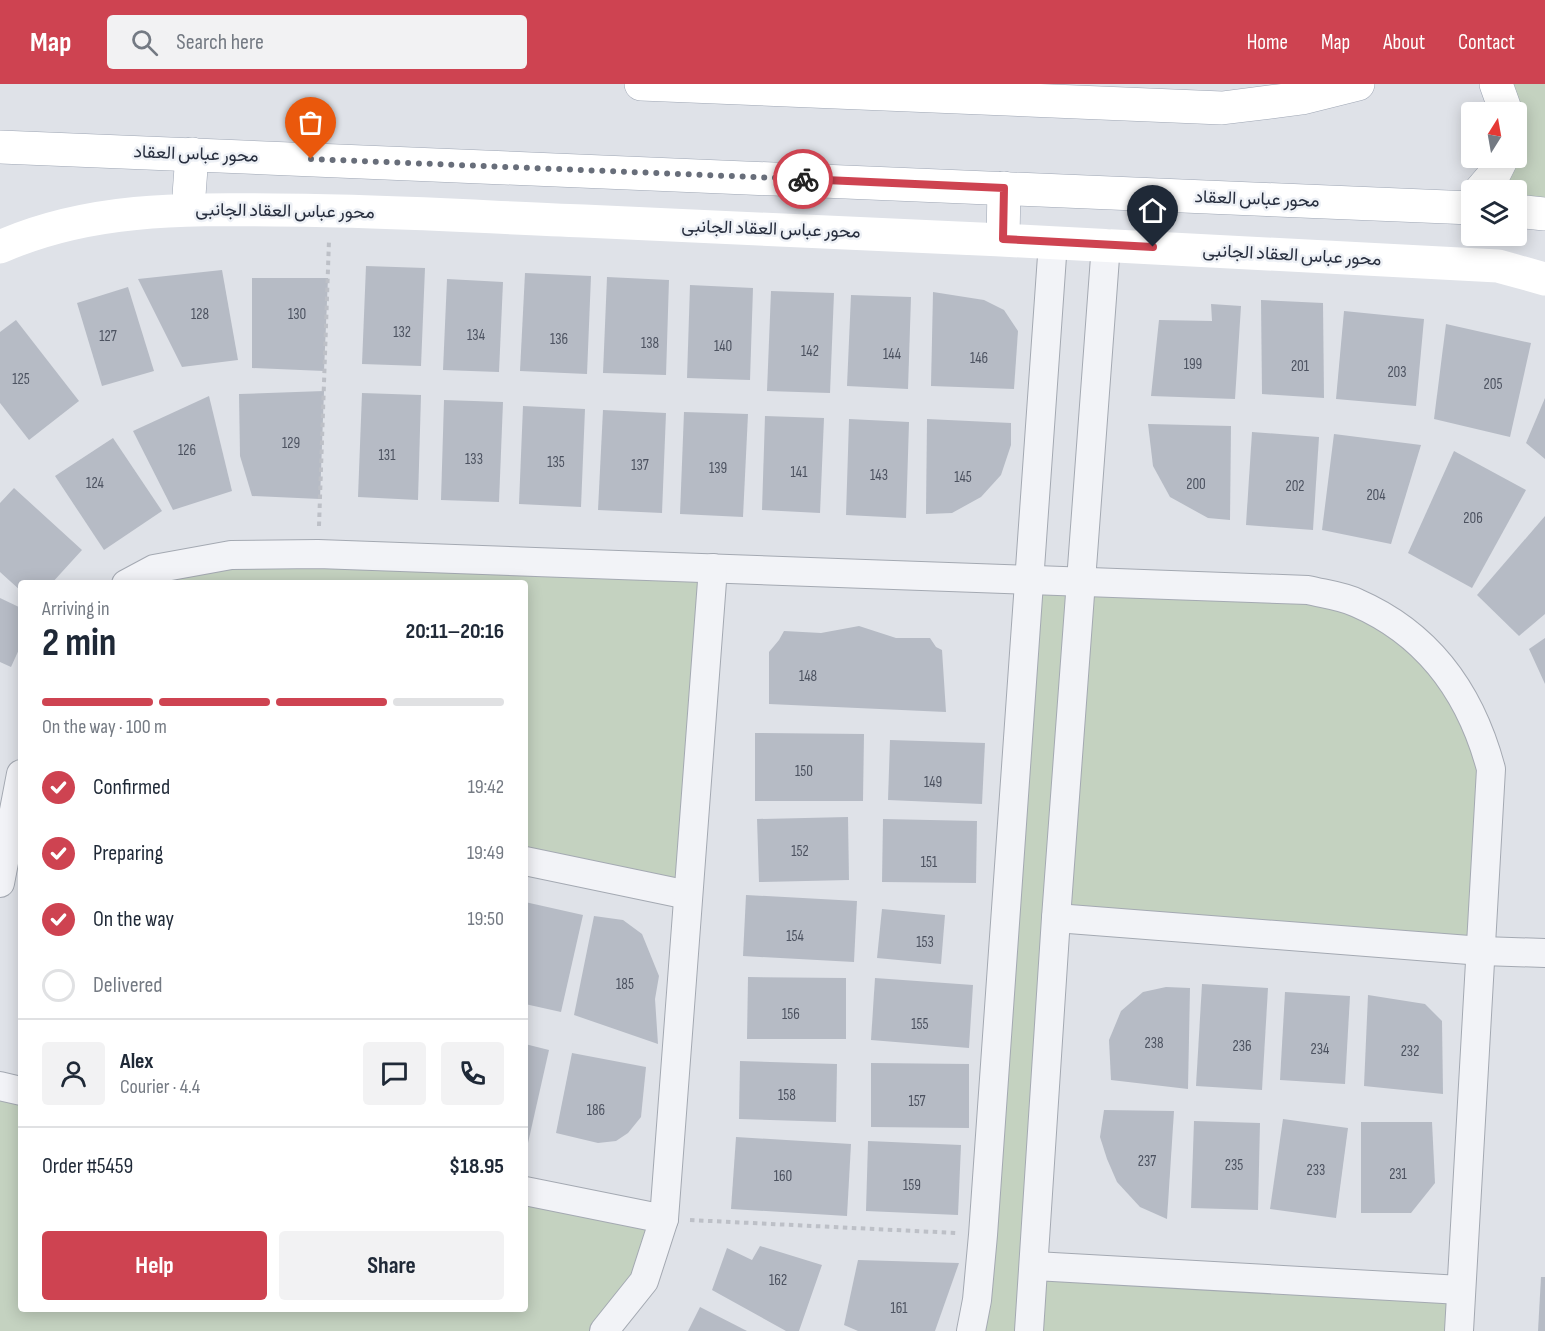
<!DOCTYPE html>
<html lang="en">
<head>
<meta charset="utf-8">
<style>
  :root { --surface:#fff; --page:#f2f2f3; --text:#1f2937; --muted:#747a83; --line:#e0e1e3; --accent:#ce4351 }
  body { margin:0; font-family:"Sofia Sans Condensed",Vazirmatn,sans-serif; background:var(--page); color:var(--text); height:100vh; display:flex; flex-direction:column; font-size:22px; white-space:nowrap }
  * { box-sizing:border-box; margin:0 }
  p { font-size:20px; color:var(--muted) }
  .icon { flex:none; width:33px; height:33px; fill:none; stroke:currentColor; stroke-width:2; stroke-linecap:round; stroke-linejoin:round }
  .map { position:relative; flex:1; overflow:hidden }
  .drawer { position:absolute; left:18px; top:496px; width:510px; height:732px; display:flex; flex-direction:column; background:var(--surface); border-radius:6px; box-shadow:0 3px 15px #0003 }
  .drawer>* { flex:none }
  .needle { width:39px; rotate:11deg }
  .tools { position:absolute; left:1461px; top:18px; display:grid; gap:12px }
  .tools a { display:grid; place-items:center; width:66px; height:66px; border-radius:6px; background:var(--surface); box-shadow:0 3px 15px #0003; font-size:30px }
  .pin { position:absolute; display:grid; place-items:center; width:51px; height:51px; color:#fff; margin:-62px -26px; border-radius:50% 50% 50% 0; rotate:-45deg; box-shadow:0 0 6px #0007 }
  .pin .icon { rotate:45deg }
  .courier { position:absolute; display:grid; place-items:center; width:60px; height:60px; margin:-30px; border:4px solid #ce4351; border-radius:50%; background:#fff; color:#222; box-shadow:0 2px 8px #0007 }
  .headline em { font-style:normal; font-weight:700 }
  .headline div { display:flex; flex-direction:column-reverse }
  .headline { display:flex; align-items:center; justify-content:space-between; height:102px; padding:0 24px }
  h1 { font-size:39px; font-weight:700; line-height:45px }
  .bar { display:grid; grid-template-columns:repeat(4,1fr); gap:9px 6px; align-content:center; height:72px; padding:0 24px }
  .bar i { height:8px; border-radius:4px; background:var(--line) }
  .bar .selected { background:var(--accent) }
  .bar p { grid-column:span 4 }
  .line { display:flex; align-items:center; gap:15px; padding:0 24px; border-top:2px solid var(--line) }
  .line div { flex:1 }
  .round { display:grid; place-items:center; flex:none; width:63px; height:63px; border-radius:6px; background:var(--page) }
  ol { padding:0 24px; list-style:none }
  li { display:flex; align-items:center; gap:18px; height:66px }
  li p { margin-inline-start:auto }
  li .icon { padding:6px; border-radius:50%; background:var(--accent); color:#fff; stroke-width:4 }
  li:last-child { color:var(--muted) }
  li i { width:33px; height:33px; border:3px solid var(--line); border-radius:50% }
  .action { display:flex; gap:12px; margin-top:auto; padding:12px 24px }
  .action a { flex:1; height:69px; border-radius:6px; background:var(--accent); color:#fff; font-size:24px; font-weight:700; line-height:69px; text-align:center }
  .action a+a { background:var(--page); color:var(--text) }
  header { display:flex; align-items:center; gap:36px; box-sizing:border-box; height:84px; padding:0 30px; background:var(--accent); color:#fff }
  header strong { font-size:28px }
  nav { display:flex; gap:33px; margin-inline-start:auto; font-size:21px }
  .search { width:420px; height:54px; background:var(--page); display:flex; align-items:center; gap:15px; box-sizing:border-box; padding:0 21px; border-radius:6px; color:var(--muted); font-size:22px }
  .map>svg:first-child { display:block }
</style>
</head>
<body>
<header>
<strong>Map</strong>
<div class="search"><svg class="icon" aria-label="search" viewBox="0 0 24 24"><circle cx="10" cy="10" r="6"/><path d="M15 15l6 6"/></svg>Search here</div>
<nav><a>Home</a><a>Map</a><a>About</a><a>Contact</a></nav>
</header>
<div class="map">
<svg width="1545" height="1247" viewBox="0 0 1545 1247">
  <rect width="100%" height="100%" fill="#dfe2e8"/>
  <g fill="#c4d2c0">
    <polygon points="1496,0 1545,0 1545,130 1517,127 1516,106 1481,106 1516,74 1516,28"/>
    <polygon points="200,476 713,484 688,811 525,777 525,500 126,500"/>
    <polygon points="1030,496 1308,506 1399,541 1485,662 1482,867 1059,834 1035,1182 1461,1206 1459,1247 971,1247"/>
    <polygon points="0,1002 21,1007 21,1226 525,1226 525,1107 664,1135 604,1247 0,1247"/>
  </g>
  <g fill="#b6bbc5">
    <polygon points="366,182 425,184 421,282 362,280"/>
    <polygon points="222,186 238,276 182,283 138,195"/>
    <polygon points="525,189 591,192 587,290 520,287"/>
    <polygon points="607,193 669,196 666,291 603,289"/>
    <polygon points="252,194 328,194 324,287 252,284"/>
    <polygon points="447,195 503,198 499,288 443,286"/>
    <polygon points="690,201 753,204 750,296 687,294"/>
    <polygon points="128,203 154,287 102,302 77,219"/>
    <polygon points="771,207 834,209 830,309 767,307"/>
    <polygon points="933,208 984,216 1004,226 1018,247 1014,305 931,302"/>
    <polygon points="851,211 911,213 908,305 847,302"/>
    <polygon points="1261,216 1323,219 1324,314 1262,310"/>
    <polygon points="1211,220 1241,222 1235,315 1151,312 1159,236 1212,237"/>
    <polygon points="1344,227 1424,235 1416,322 1336,315"/>
    <polygon points="16,236 79,317 29,356 0,319 0,248"/>
    <polygon points="1446,240 1531,259 1510,353 1434,335"/>
    <polygon points="324,307 320,415 252,412 240,372 239,310"/>
    <polygon points="362,309 421,311 418,416 358,413"/>
    <polygon points="209,312 232,407 173,426 133,347"/>
    <polygon points="1545,314 1545,375 1526,359"/>
    <polygon points="444,316 503,318 499,418 441,416"/>
    <polygon points="523,322 585,325 581,423 519,420"/>
    <polygon points="603,326 666,329 662,429 598,426"/>
    <polygon points="684,328 748,330 743,433 680,430"/>
    <polygon points="765,332 824,334 820,429 762,426"/>
    <polygon points="849,335 909,338 906,434 846,431"/>
    <polygon points="927,335 1011,339 1011,361 1001,391 981,413 952,429 926,430"/>
    <polygon points="1148,340 1231,342 1230,436 1208,434 1170,413 1153,382"/>
    <polygon points="1252,348 1319,353 1313,446 1246,441"/>
    <polygon points="1334,350 1421,361 1391,460 1322,446"/>
    <polygon points="113,354 162,427 104,466 55,392"/>
    <polygon points="1454,367 1526,406 1472,504 1408,469"/>
    <polygon points="14,404 82,466 51,500 21,500 21,507 0,488 0,419"/>
    <polygon points="1545,432 1545,530 1519,552 1477,511"/>
    <polygon points="0,514 21,524 21,561 11,583 0,578"/>
    <polygon points="859,542 896,554 930,554 936,563 942,566 946,628 769,620 769,568 779,556 784,547 821,549"/>
    <polygon points="1545,554 1545,600 1529,565"/>
    <polygon points="755,649 864,650 863,717 755,717"/>
    <polygon points="890,656 985,659 982,720 888,716"/>
    <polygon points="848,733 849,796 759,798 757,735"/>
    <polygon points="883,735 977,737 976,799 882,798"/>
    <polygon points="746,811 857,817 854,878 743,872"/>
    <polygon points="525,818 583,831 561,928 525,920"/>
    <polygon points="882,825 945,831 941,880 877,874"/>
    <polygon points="594,832 623,836 642,850 659,892 655,915 658,960 574,931"/>
    <polygon points="748,893 846,894 846,955 747,955"/>
    <polygon points="875,894 973,901 969,964 871,956"/>
    <polygon points="1202,900 1268,904 1262,1006 1196,1002"/>
    <polygon points="1166,903 1190,904 1188,1005 1111,996 1109,956 1121,927 1143,908"/>
    <polygon points="1285,908 1350,912 1345,1000 1280,996"/>
    <polygon points="1368,911 1425,920 1442,937 1443,1010 1364,1002"/>
    <polygon points="525,960 549,966 528,1059 525,1058"/>
    <polygon points="572,969 646,983 641,1033 628,1049 616,1057 598,1059 556,1049"/>
    <polygon points="740,977 837,980 836,1038 739,1035"/>
    <polygon points="871,979 969,980 969,1044 871,1043"/>
    <polygon points="1104,1026 1174,1027 1167,1135 1140,1123 1117,1098 1107,1075 1100,1053"/>
    <polygon points="1283,1035 1348,1044 1336,1134 1270,1125"/>
    <polygon points="1194,1037 1260,1039 1258,1126 1191,1124"/>
    <polygon points="1361,1038 1432,1038 1435,1099 1411,1129 1361,1129"/>
    <polygon points="736,1053 851,1060 847,1132 731,1125"/>
    <polygon points="868,1057 961,1061 958,1131 866,1127"/>
    <polygon points="760,1162 822,1181 799,1247 786,1247 712,1206 727,1164 752,1176"/>
    <polygon points="858,1176 959,1179 935,1247 858,1247 844,1241"/>
    <polygon points="1541,1193 1545,1193 1545,1247 1538,1247"/>
    <polygon points="700,1223 747,1247 688,1247"/>
  </g>
  <g fill="none" stroke-linecap="round" stroke-linejoin="round">
    <g stroke="#a4a9b2" stroke-width="30">
      <g id="street">
        <path d="M126,500L154,485L231,471L318,470L1308,506C1324,510 1343,512 1357,519C1430,551 1471,610 1491,685L1459,1247"/>
        <polyline points="525,777 688,811"/>
        <polyline points="0,799 21,690"/>
        <polyline points="1056,834 1482,867 1545,869"/>
        <polyline points="0,1002 21,1007"/>
        <polyline points="525,1107 664,1135"/>
        <polyline points="1035,1182 1461,1206"/>
        <polyline points="604,1247 644,1197 664,1135 713,484"/>
        <polyline points="971,1247 977,1216 983,1151 1053,158"/>
        <polyline points="1029,1247 1056,834 1106,160"/>
      </g>
    </g>
    <g stroke="#9ea6b4" stroke-width="34">
      <g id="primary">
        <polyline points="641,0 1222,24 1302,14 1358,0"/>
        <polyline points="1496,0 1506,28"/>
        <polyline points="0,63 1472,124"/>
        <polyline points="1481,106 1493,92 1502,74"/>
        <polyline points="188,125 192,70"/>
        <polyline points="1516,127 1545,130"/>
        <polyline points="1003,155 1004,104"/>
      </g>
    </g>
    <g stroke="#bdc0c7" stroke-width="4" stroke-dasharray="4.5 4.5" stroke-linecap="butt">
      <polyline points="319,442 329,156"/>
      <polyline points="690,1136 956,1149"/>
    </g>
    <use href="#street" stroke="#f2f3f7" stroke-width="28"/>
    <path stroke="#fff" stroke-width="33" d="M0,163C88,124 181,125 275,126C378,126 481,133 584,137C889,150 1193,165 1498,182L1545,195"/>
    <use href="#primary" stroke="#fff" stroke-width="33"/>
  </g>
  <g fill="none" stroke-linecap="round" stroke-linejoin="round">
    <polyline stroke="#686e7a" stroke-width="6" stroke-dasharray="0 10.8" points="311,75 803,95"/>
    <polyline stroke="#ce4351" stroke-width="8" points="803,95 1004,104 1003,155 1153,163"/>
  </g>
  <g text-anchor="middle" dominant-baseline="central" stroke-width="5" stroke-linejoin="round" paint-order="stroke">
    <g font-size="15" fill="#4c5260">
      <text x="200" y="230">128</text>
      <text x="297" y="230">130</text>
      <text x="402" y="248">132</text>
      <text x="476" y="251">134</text>
      <text x="108" y="252">127</text>
      <text x="559" y="255">136</text>
      <text x="650" y="259">138</text>
      <text x="723" y="262">140</text>
      <text x="810" y="267">142</text>
      <text x="892" y="270">144</text>
      <text x="979" y="274">146</text>
      <text x="1193" y="280">199</text>
      <text x="1300" y="282">201</text>
      <text x="1397" y="288">203</text>
      <text x="21" y="295">125</text>
      <text x="1493" y="300">205</text>
      <text x="291" y="359">129</text>
      <text x="187" y="366">126</text>
      <text x="387" y="371">131</text>
      <text x="474" y="375">133</text>
      <text x="556" y="378">135</text>
      <text x="640" y="381">137</text>
      <text x="718" y="384">139</text>
      <text x="799" y="388">141</text>
      <text x="879" y="391">143</text>
      <text x="963" y="393">145</text>
      <text x="95" y="399">124</text>
      <text x="1196" y="400">200</text>
      <text x="1295" y="402">202</text>
      <text x="1376" y="411">204</text>
      <text x="1473" y="434">206</text>
      <text x="808" y="592">148</text>
      <text x="804" y="687">150</text>
      <text x="933" y="698">149</text>
      <text x="800" y="767">152</text>
      <text x="929" y="778">151</text>
      <text x="795" y="852">154</text>
      <text x="925" y="858">153</text>
      <text x="625" y="900">185</text>
      <text x="791" y="930">156</text>
      <text x="920" y="940">155</text>
      <text x="1154" y="959">238</text>
      <text x="1242" y="962">236</text>
      <text x="1320" y="965">234</text>
      <text x="1410" y="967">232</text>
      <text x="787" y="1011">158</text>
      <text x="917" y="1017">157</text>
      <text x="596" y="1026">186</text>
      <text x="1147" y="1077">237</text>
      <text x="1234" y="1081">235</text>
      <text x="1316" y="1086">233</text>
      <text x="1398" y="1090">231</text>
      <text x="783" y="1092">160</text>
      <text x="912" y="1101">159</text>
      <text x="778" y="1196">162</text>
      <text x="899" y="1224">161</text>
    </g>
    <g font-size="18" fill="#282f3f" stroke="#eef1f6">
      <text transform="translate(196 70) rotate(2)">محور عباس العقاد</text>
      <text transform="translate(1257 115) rotate(2)">محور عباس العقاد</text>
      <text transform="translate(285 127) rotate(1)">محور عباس العقاد الجانبى</text>
      <text transform="translate(771 145) rotate(2)">محور عباس العقاد الجانبى</text>
      <text transform="translate(1292 171) rotate(3)">محور عباس العقاد الجانبى</text>
    </g>
  </g>
</svg>
<div class="tools">
<a><svg class="needle" viewBox="-14 -14 28 28"><path d="M0-13l5 13h-10z" fill="#e53935"/><path d="M0 13l5-13h-10z" fill="#747a83"/></svg></a>
<a><svg class="icon" aria-label="layers" viewBox="0 0 24 24"><path d="M12 4l9 5-9 5-9-5zM3 14l9 5 9-5"/></svg></a>
</div>
<div class="pin" style="left:311px;top:75px;background:#ea580c"><svg class="icon" aria-label="bag" viewBox="0 0 24 24"><path d="M5 8h14l-1 12H6zM9 8a3 3 0 0 1 6 0"/></svg></div>
<div class="pin" style="left:1153px;top:163px;background:#1f2937"><svg class="icon" aria-label="home" viewBox="0 0 24 24"><path d="M3 11l9-7 9 7M6 9v11h12V9"/></svg></div>
<div class="courier" style="left:803px;top:95px"><svg class="icon" aria-label="bike" viewBox="0 0 24 24"><circle cx="6" cy="16" r="4"/><circle cx="18" cy="16" r="4"/><path d="M6 16l4-8h5l3 8M10 8l3 8H6M13 5h3"/></svg></div>
<section class="drawer">
<div class="headline"><div><h1>2 min</h1><p>Arriving in</p></div><em>20:11–20:16</em></div>
<div class="bar"><i class="selected"></i><i class="selected"></i><i class="selected"></i><i></i><p>On the way · 100 m</p></div>
<ol>
<li><svg class="icon" aria-label="check" viewBox="0 0 24 24"><path d="M5 12l5 5 9-10"/></svg>Confirmed<p>19:42</p></li>
<li><svg class="icon" aria-label="check" viewBox="0 0 24 24"><path d="M5 12l5 5 9-10"/></svg>Preparing<p>19:49</p></li>
<li><svg class="icon" aria-label="check" viewBox="0 0 24 24"><path d="M5 12l5 5 9-10"/></svg>On the way<p>19:50</p></li>
<li><i></i>Delivered</li>
</ol>
<div class="line" style="height:108px"><a class="round"><svg class="icon" aria-label="person" viewBox="0 0 24 24"><circle cx="12" cy="8" r="4"/><path d="M4 21q1-7 8-7t8 7"/></svg></a><div><b>Alex</b><p>Courier · 4.4</p></div><a class="round"><svg class="icon" aria-label="chat" viewBox="0 0 24 24"><path d="M4 5h16v11H9l-5 4z"/></svg></a><a class="round"><svg class="icon" aria-label="phone" viewBox="0 0 24 24"><path d="M5 4h4l2 5-3 2q2 4 5 5l2-3 5 2v4C11 20 4 13 5 4z"/></svg></a></div>
<div class="line" style="height:78px"><div>Order #5459</div><b>$18.95</b></div>
<div class="action"><a>Help</a><a>Share</a></div>
</section>
</div>
</body>
</html>
